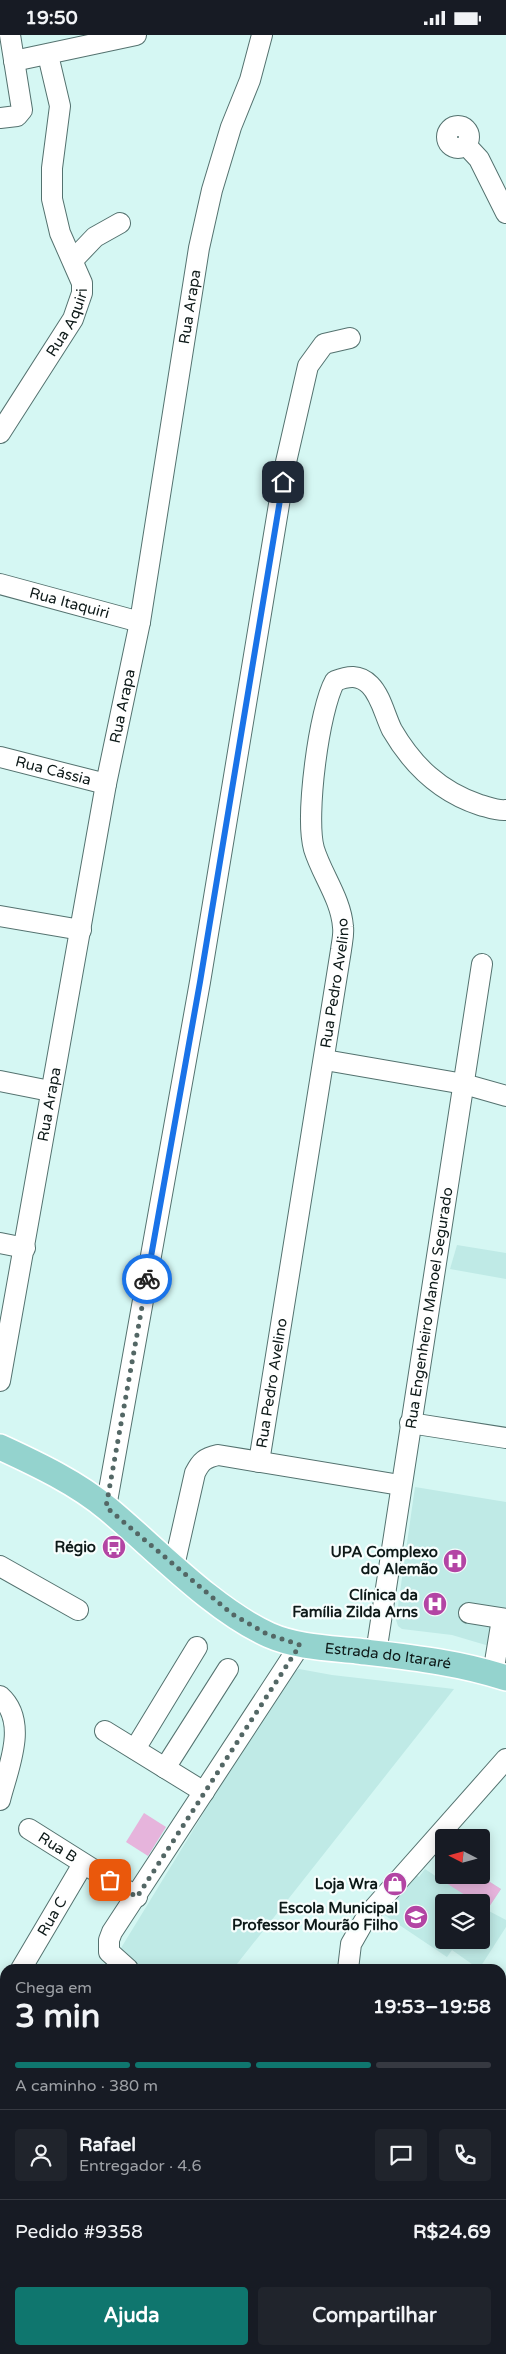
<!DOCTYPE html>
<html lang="pt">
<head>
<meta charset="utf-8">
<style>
  :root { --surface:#171b24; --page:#20242c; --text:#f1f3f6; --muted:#9ea1a6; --line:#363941; --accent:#0f766e }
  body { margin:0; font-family:"Varela Round",sans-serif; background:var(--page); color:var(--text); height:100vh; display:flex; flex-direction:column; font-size:19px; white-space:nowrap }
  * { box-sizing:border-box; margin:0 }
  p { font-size:16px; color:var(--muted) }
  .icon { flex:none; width:28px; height:28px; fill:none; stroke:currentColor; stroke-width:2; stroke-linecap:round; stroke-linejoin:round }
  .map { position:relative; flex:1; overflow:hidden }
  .side { position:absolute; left:0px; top:1929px; width:506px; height:391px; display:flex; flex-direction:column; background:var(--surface); border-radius:15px 15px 0 0; box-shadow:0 2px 12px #0003 }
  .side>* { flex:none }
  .needle { width:32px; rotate:276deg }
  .tools { position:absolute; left:435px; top:1794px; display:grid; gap:10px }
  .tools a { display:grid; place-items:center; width:55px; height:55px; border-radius:5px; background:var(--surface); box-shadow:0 2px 12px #0003; font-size:25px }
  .pin { position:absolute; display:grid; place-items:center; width:42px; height:42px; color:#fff; margin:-21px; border-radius:10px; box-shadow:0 2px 8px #0006 }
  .courier { position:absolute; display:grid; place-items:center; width:50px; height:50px; margin:-25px; border:4px solid #1a73e8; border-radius:50%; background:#fff; color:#222; box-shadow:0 1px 6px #0007 }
  .headline em { font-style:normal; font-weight:700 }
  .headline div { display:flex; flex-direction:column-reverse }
  .headline { display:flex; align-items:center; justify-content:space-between; height:85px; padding:0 15px }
  h1 { font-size:32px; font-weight:700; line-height:38px }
  .bar { display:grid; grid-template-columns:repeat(4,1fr); gap:8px 5px; align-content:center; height:60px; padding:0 15px }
  .bar i { height:6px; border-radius:4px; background:var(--line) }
  .bar .active { background:var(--accent) }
  .bar p { grid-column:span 4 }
  .line { display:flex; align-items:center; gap:12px; padding:0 15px; border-top:1px solid var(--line) }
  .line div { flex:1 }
  .round { display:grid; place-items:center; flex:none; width:52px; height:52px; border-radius:5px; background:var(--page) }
  .cta { display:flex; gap:10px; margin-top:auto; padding:10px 15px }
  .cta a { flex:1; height:58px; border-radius:5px; background:var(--accent); color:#fff; font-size:20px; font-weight:700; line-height:58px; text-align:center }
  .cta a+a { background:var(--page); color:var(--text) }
  .status { display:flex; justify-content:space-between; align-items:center; height:35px; padding:0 25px; background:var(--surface); direction:ltr }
  .status svg { height:14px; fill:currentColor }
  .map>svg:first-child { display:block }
</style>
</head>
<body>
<div class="status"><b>19:50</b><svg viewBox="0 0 49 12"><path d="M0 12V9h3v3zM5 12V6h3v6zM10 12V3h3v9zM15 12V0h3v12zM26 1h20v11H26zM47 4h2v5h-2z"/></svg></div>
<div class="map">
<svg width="506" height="2319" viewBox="0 0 506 2319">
  <rect width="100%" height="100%" fill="#d5f7f3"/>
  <g fill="#bfeae6" fill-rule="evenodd">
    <polygon points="457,1210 506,1218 506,1244 450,1234"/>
    <polygon points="415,1452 506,1467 506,1616 452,1600 402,1594 398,1591 396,1585"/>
    <polygon points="299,1634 332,1640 454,1654 233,1934 143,1934 121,1913 288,1640"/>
    <path d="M425,1834L443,1846L447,1840H479L501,1854L487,1875L506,1885V1892L479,1934L452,1915L447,1922L383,1879L416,1840L419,1842ZM444,1868H481V1905H444Z"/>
    <polygon points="506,2209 506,2319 368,2319 373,2315 501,2315 501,2212"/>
  </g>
  <g fill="#e6b4dc">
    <polygon points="144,1778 166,1792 148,1821 126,1807"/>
    <polygon points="447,1840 479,1840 501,1854 487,1875 481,1871 481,1868 476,1867 443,1846"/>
  </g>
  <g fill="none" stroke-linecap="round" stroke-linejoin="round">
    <g stroke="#54726f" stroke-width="22">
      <g id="minor">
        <polyline points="14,26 136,0"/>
        <polyline points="0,83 17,81 22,75 10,0"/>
        <circle cx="458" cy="102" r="11"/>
        <polyline points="466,110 479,124 506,178"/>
        <polyline points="73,225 95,202 120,188"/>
        <path id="s1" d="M0,398L73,284L82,258V248L60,198L52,164V133L60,71L48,20"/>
        <path id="s2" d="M0,549L140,587"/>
        <path id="s3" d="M0,722L106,749"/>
        <polyline points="0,881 81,895"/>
        <polyline points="325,1025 464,1049 506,1061"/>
        <polyline points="0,1046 50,1056"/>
        <polyline points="0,1208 25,1213"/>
        <path id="s4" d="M0,1346L106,749L140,587L199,213L212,155L231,92L250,45L262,0"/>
        <polyline points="410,1388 506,1403"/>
        <path id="s5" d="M259,1427L341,915C342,907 344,899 343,892C341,864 322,840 314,814C305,782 319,674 335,646C348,641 359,639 370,650C381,661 385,681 392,695C413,731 440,757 480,770C488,772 497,776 506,775"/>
        <polyline points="106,1472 200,947 286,427 308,331 324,309 350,303"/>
        <polyline points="0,1531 78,1575"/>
        <path d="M174,1531L195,1438C201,1426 205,1423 218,1420L400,1450"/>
        <polyline points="469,1578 506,1584"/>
        <path id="s6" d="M376,1618L482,929"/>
        <polyline points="493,1639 502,1584"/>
        <path d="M0,1661C29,1687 8,1733 0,1765"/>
        <polyline points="105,1696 204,1757"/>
        <polyline points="135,1714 197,1612"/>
        <polyline points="165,1733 228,1634"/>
        <path id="s7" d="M29,1794L137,1862"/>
        <path id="s8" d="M21,1934L83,1829"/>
        <polyline points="128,1934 109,1917 109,1905 112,1897 300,1610"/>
        <polyline points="348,1934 351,1909 367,1881 506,1724"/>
        <polyline points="0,1969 5,1961"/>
        <polyline points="0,2166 5,2160"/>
      </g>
    </g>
    <g stroke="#fff" stroke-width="28">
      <g id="major">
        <path id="s9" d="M0,1412C37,1429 77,1448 108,1474C156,1514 212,1574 269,1600C296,1612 328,1613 357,1616C407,1622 458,1627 506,1643"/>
      </g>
    </g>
    <use href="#minor" stroke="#fff" stroke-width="20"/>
    <use href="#major" stroke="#94d3ce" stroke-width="25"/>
  </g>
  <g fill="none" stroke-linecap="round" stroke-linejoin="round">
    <polyline stroke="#536765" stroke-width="5" stroke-dasharray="0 9" points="110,1845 137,1862 300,1610 267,1599 232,1579 106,1472 147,1244"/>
    <polyline stroke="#1a73e8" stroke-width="6" points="147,1244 200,947 283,447"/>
  </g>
  <defs>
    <g id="bus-disc" transform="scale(1.25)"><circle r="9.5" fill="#b345a4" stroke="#f7fefd"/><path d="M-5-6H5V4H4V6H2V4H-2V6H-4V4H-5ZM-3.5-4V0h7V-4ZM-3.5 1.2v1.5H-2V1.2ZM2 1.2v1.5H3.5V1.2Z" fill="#fff"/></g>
    <g id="hospital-disc" transform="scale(1.25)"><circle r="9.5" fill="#b345a4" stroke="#f7fefd"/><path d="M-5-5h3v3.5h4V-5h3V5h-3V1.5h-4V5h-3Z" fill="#fff"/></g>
    <g id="shop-disc" transform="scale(1.25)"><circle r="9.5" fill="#b345a4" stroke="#f7fefd"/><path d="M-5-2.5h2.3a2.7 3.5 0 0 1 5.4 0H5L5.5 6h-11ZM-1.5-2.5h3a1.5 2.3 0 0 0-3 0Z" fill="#fff"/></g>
    <g id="school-disc" transform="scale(1.25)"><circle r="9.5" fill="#b345a4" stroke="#f7fefd"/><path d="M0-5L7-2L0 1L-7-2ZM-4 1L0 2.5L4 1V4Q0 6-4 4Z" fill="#fff"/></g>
  </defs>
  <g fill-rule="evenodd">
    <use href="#bus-disc" x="114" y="1512"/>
    <use href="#hospital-disc" x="455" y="1526"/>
    <use href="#hospital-disc" x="435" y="1569"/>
    <use href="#shop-disc" x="395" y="1849"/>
    <use href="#school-disc" x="416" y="1882"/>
  </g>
  <g text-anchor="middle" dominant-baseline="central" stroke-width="4.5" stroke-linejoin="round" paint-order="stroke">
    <g font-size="15" fill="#0d1918" stroke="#f7fefd">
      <text stroke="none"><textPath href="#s4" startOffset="1091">Rua Arapa</textPath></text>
      <text stroke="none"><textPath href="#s1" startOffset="130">Rua Aquiri</textPath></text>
      <text stroke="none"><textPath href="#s2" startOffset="72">Rua Itaquiri</textPath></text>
      <text stroke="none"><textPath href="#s4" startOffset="686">Rua Arapa</textPath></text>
      <text stroke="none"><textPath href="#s3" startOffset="55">Rua Cássia</textPath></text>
      <text stroke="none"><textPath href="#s5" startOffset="485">Rua Pedro Avelino</textPath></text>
      <text stroke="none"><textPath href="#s4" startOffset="281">Rua Arapa</textPath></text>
      <text stroke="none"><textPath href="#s6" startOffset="349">Rua Engenheiro Manoel Segurado</textPath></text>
      <text stroke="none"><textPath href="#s5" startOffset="80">Rua Pedro Avelino</textPath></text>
      <text stroke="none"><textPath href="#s9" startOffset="451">Estrada do Itararé</textPath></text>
      <text stroke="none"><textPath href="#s7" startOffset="34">Rua B</textPath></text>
      <text stroke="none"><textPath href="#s8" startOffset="61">Rua C</textPath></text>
    </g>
    <g font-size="15" font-weight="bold" fill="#0d1918" stroke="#f7fefd" text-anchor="end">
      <text x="96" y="1512">Régio</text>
      <text x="438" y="1517">UPA Complexo<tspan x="438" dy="17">do Alemão</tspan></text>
      <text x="418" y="1560">Clínica da<tspan x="418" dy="17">Família Zilda Arns</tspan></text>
      <text x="378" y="1849">Loja Wra</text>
      <text x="398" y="1873">Escola Municipal<tspan x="398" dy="17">Professor Mourão Filho</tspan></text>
    </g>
  </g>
</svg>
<div class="tools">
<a><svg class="needle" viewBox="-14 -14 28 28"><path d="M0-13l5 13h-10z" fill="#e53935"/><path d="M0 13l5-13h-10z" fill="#9ea1a6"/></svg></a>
<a><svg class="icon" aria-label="layers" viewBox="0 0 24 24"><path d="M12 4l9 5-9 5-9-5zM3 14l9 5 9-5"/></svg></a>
</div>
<div class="pin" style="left:110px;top:1845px;background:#ea580c"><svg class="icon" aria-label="bag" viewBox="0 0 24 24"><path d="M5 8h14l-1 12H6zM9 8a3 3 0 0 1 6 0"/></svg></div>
<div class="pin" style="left:283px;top:447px;background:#1f2937"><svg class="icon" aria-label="home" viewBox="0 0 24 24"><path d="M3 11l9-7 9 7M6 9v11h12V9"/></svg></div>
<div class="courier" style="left:147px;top:1244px"><svg class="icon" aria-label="bike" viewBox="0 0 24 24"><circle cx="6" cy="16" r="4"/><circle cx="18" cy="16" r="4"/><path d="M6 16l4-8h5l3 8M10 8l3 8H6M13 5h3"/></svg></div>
<section class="side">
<div class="headline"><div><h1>3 min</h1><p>Chega em</p></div><em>19:53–19:58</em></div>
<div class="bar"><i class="active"></i><i class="active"></i><i class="active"></i><i></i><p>A caminho · 380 m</p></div>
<div class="line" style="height:90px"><a class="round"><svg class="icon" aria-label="person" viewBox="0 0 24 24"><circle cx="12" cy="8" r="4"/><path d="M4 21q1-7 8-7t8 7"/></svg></a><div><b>Rafael</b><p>Entregador · 4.6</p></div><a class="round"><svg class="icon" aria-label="chat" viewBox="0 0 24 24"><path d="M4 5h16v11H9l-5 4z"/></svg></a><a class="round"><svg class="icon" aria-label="phone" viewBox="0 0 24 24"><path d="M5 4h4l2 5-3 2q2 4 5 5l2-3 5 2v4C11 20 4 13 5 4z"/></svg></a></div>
<div class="line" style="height:65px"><div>Pedido #9358</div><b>R$24.69</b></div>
<div class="cta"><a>Ajuda</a><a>Compartilhar</a></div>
</section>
</div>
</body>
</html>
